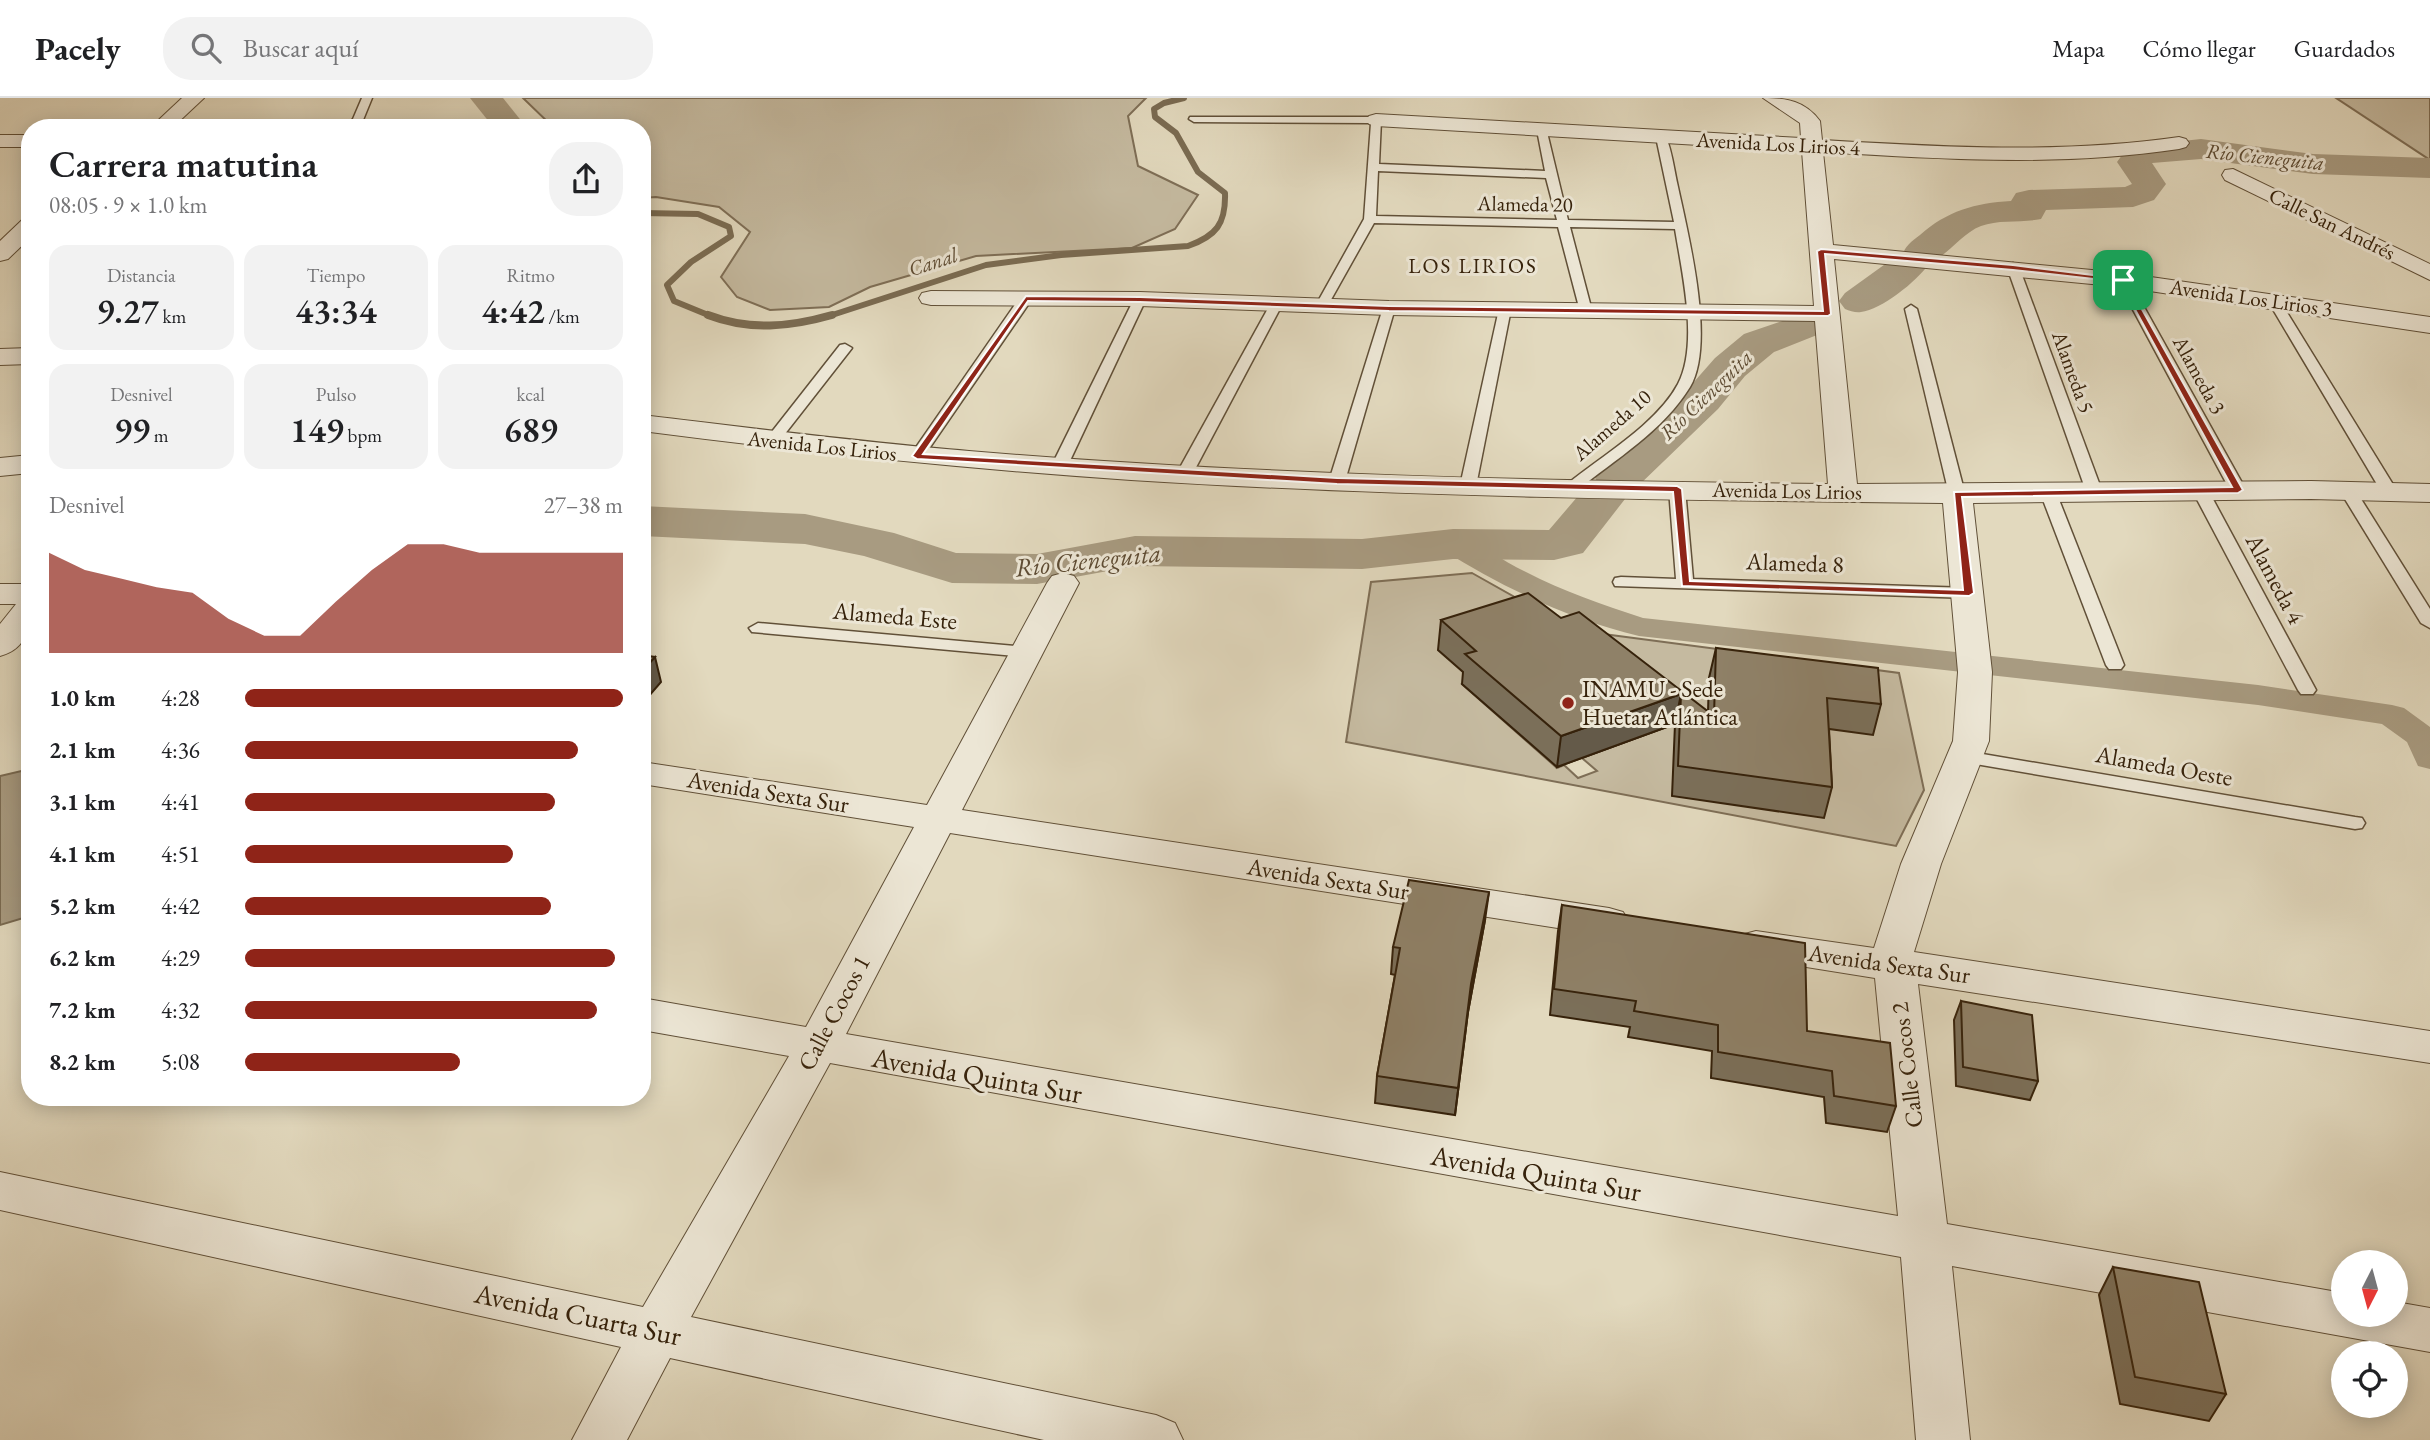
<!DOCTYPE html>
<html lang="es">
<head>
<meta charset="utf-8">
<style>
  body { margin:0; font-family:"EB Garamond",serif; background:#f2f2f2; color:#202124; height:100vh; display:flex; flex-direction:column; font-size:26px; white-space:nowrap }
  * { box-sizing:border-box; margin:0 }
  p { font-size:23px; color:#757577 }
  .icon { flex:none; width:38px; height:38px; fill:none; stroke:currentColor; stroke-width:2; stroke-linecap:round; stroke-linejoin:round }
  .map { position:relative; flex:1; overflow:hidden }
  .sheet { position:absolute; left:21px; top:21px; width:630px; height:987px; display:flex; flex-direction:column; background:#fff; border-radius:28px; box-shadow:0 4px 18px #0003 }
  .sheet>* { flex:none }
  .needle { width:46px; rotate:186deg }
  .buttons { position:absolute; left:2331px; top:1152px; display:grid; gap:14px }
  .buttons a { display:grid; place-items:center; width:77px; height:77px; border-radius:50%; background:#fff; box-shadow:0 4px 18px #0003; font-size:35px }
  .pin { position:absolute; display:grid; place-items:center; width:60px; height:60px; color:#fff; margin:-30px; border-radius:14px; box-shadow:0 4px 10px #0006 }
  .round { display:grid; place-items:center; flex:none; width:74px; height:74px; border-radius:28px; background:#f2f2f2 }
  .summary { display:flex; align-items:center; justify-content:space-between; height:119px; padding:0 28px }
  h1 { font-size:38px; font-weight:600; line-height:52px }
  .metrics { display:grid; grid-template-columns:repeat(3,1fr); gap:10px; height:119px; padding:7px 28px }
  .metrics div { display:grid; align-content:center; border-radius:18px; background:#f2f2f2; text-align:center }
  .metrics b { font-size:35px; font-weight:600 }
  .metrics small { font-size:19px; font-weight:400 }
  .metrics p { font-size:19px }
  .chart { height:196px; padding:14px 28px }
  .chart p { display:flex; justify-content:space-between }
  .chart svg { width:100%; height:126px; margin-top:7px; fill:#8f2418; opacity:.7 }
  ul { padding:0 28px; list-style:none; font-size:23px }
  li { display:grid; grid-template-columns:112px 84px 1fr; align-items:center; height:52px }
  li i { height:18px; border-radius:9px; background:#8f2418 }
  header { display:flex; align-items:center; gap:42px; box-sizing:border-box; height:98px; padding:0 35px; background:#fff; border-bottom:2px solid #e0e0e0 }
  header strong { font-size:33px }
  nav { display:flex; gap:38px; margin-inline-start:auto; font-size:24px }
  .search { width:490px; height:63px; background:#f2f2f2; display:flex; align-items:center; gap:18px; box-sizing:border-box; padding:0 24px; border-radius:28px; color:#757577; font-size:26px }
  .map>svg:first-child { display:block }
  .green { fill:#c5baa0; stroke:#7e6e56; stroke-width:2; fill-rule:evenodd }
  .water { fill:#a89b81; stroke:#7a6b52; stroke-width:2 }
  .lines { fill:none; stroke-linecap:round; stroke-linejoin:round }
  .stream-far1 { stroke:#7a6b52; stroke-width:6 }
  .stream { stroke:#7a6b52; stroke-width:8 }
  .canal { fill:#a89b81; fill-rule:evenodd }
  .river { fill:#a89b81; fill-rule:evenodd }
  .service-casing { stroke:#615038; stroke-width:3 }
  .minor-casing { stroke:#615038; stroke-width:2 }
  .service { fill:#ece6d5; fill-rule:evenodd }
  .minor { fill:#ece6d5; fill-rule:evenodd }
  .wall { fill:#7b6f59; stroke:#36220b; stroke-width:2 }
  .shaded-wall { fill:#645a49; stroke:#36220b; stroke-width:2 }
  .building { fill:#8f8168; stroke:#36220b; stroke-width:2 }
  .route { fill:#8f2418; stroke:#fff; stroke-width:2; fill-rule:evenodd }
  .poi-dot { fill:#8f2418; stroke:#ece6d5; stroke-width:2.5 }
  .labels { text-anchor:middle; stroke-width:6; stroke-linejoin:round; paint-order:stroke }
  .far-street-label { font-size:21px; fill:#36220b; stroke:#ece6d5 }
  .far-water-label { font-size:21px; font-style:italic; fill:#5e4c34; stroke:#ece6d5 }
  .far-neighbourhood-label { font-size:21px; letter-spacing:2px; fill:#36220b; stroke:#ece6d5 }
  .street-label { font-size:24px; fill:#36220b; stroke:#ece6d5 }
  .poi-label { font-size:24px; fill:#36220b; stroke:#ece6d5; text-anchor:start }
  .water-label { font-size:26px; font-style:italic; fill:#5e4c34; stroke:#ece6d5 }
  .near-street-label { font-size:28px; fill:#36220b; stroke:#ece6d5 }
</style>
</head>
<body>
<header>
<strong>Pacely</strong>
<div class="search"><svg class="icon" aria-label="search" viewBox="0 0 24 24"><circle cx="10" cy="10" r="6"/><path d="M15 15l6 6"/></svg>Buscar aquí</div>
<nav><a>Mapa</a><a>Cómo llegar</a><a>Guardados</a></nav>
</header>
<div class="map">
<svg width="2430" height="1342" viewBox="0 0 2430 1342">
  <rect width="100%" height="100%" fill="#e2d9be"/>
  <filter id="stains"><feTurbulence type="fractalNoise" baseFrequency=".00286" numOctaves="4"/><feColorMatrix values="0 0 0 0 .2 0 0 0 0 .09 0 0 0 0 .02 0 0 0 .5 -.17"/></filter>
  <radialGradient id="worn" r=".72"><stop offset=".6" stop-color="#630" stop-opacity="0"/><stop offset="1" stop-color="#630" stop-opacity=".3"/></radialGradient>
  <!-- green -->
  <g class="green">
    <polygon points="523,0 1146,0 1128,18 1138,68 1198,97 1175,131 1132,150 976,158 870,189 829,209 770,212 737,199 721,179 750,134 719,109 656,99 642,100 642,30 554,30"/>
    <polygon points="2336,0 2430,0 2430,62"/>
    <path d="M1472,475L1573,532L1899,575L1924,692L1896,748L1346,644L1371,484ZM1439,552H1438L1677,625L1582,660L1597,673L1578,680L1564,667L1557,670L1462,586L1473,582Z"/>
  </g>
  <!-- water -->
  <polygon class="water" points="30,671 30,818 0,827 0,678"/>
  <g class="lines">
    <!-- stream-far1 -->
    <g class="stream-far1">
      <polyline points="642,115 698,116 729,129 731,138 691,164 667,187 674,203 713,219"/>
      <path d="M826,219L986,167L1061,157L1188,148C1216,138 1226,126 1225,95L1198,74L1176,35L1155,19L1154,11L1164,5L1184,0"/>
    </g>
    <!-- stream -->
    <path class="stream" d="M708,217C750,233 790,229 832,217"/>
    <!-- canal -->
    <path class="canal" d="M1453,437C1478,443 1502,463 1526,474C1563,493 1603,507 1643,520L2258,587L2392,607L2404,610L2430,629V671L2418,668L2407,644L2382,626L2258,607L1639,538C1570,521 1503,490 1443,452L1438,446L1443,440Z"/>
    <!-- river -->
    <g class="river">
      <polygon points="470,0 503,0 527,30 494,30"/>
      <path d="M2201,41L2313,56L2430,60V80L2313,76L2201,61L2152,65L2166,86L2154,102L2133,109L2046,112L2041,121C2022,125 1999,121 1981,128C1960,136 1947,160 1927,165L1928,167C1917,183 1881,212 1861,214C1856,215 1850,213 1845,211L1839,203L1845,195L1895,159L1903,157C1904,149 1912,143 1920,137C1947,113 1975,105 2011,103L2016,95L2029,92L2125,89L2132,86L2117,64L2128,49Z"/>
      <polygon points="1803,216 1817,219 1823,228 1817,237 1774,254 1745,278 1718,311 1636,390 1620,394 1625,401 1583,455 1554,462 1453,461 1362,471 1135,468 1037,486 952,485 864,458 805,446 642,438 642,408 805,416 894,435 956,455 1037,456 1135,438 1362,441 1453,431 1549,432 1584,391 1600,387 1595,380 1602,370 1686,293 1715,260 1744,236"/>
    </g>
    <defs>
      <g id="service">
        <polygon points="362,0 372,0 363,22 355,30 344,30 353,21"/>
        <path d="M1190,19H1376L1381,22L1379,66L1545,73L1537,32L1546,30L1568,122L1674,124L1656,39L1665,37C1672,52 1674,72 1678,89C1688,136 1716,246 1690,289C1663,333 1616,361 1576,393H1566L1563,390L1566,387C1600,359 1657,326 1678,286C1699,246 1682,175 1675,131L1570,129L1592,213L1586,217L1580,213L1558,129L1374,125L1328,207L1322,211L1316,207L1364,121L1371,25L1194,24L1189,21ZM1378,73L1546,80L1557,122L1376,118Z"/>
        <polygon points="2013,165 2019,169 2102,393 2099,396 2094,398 2086,393 2007,169"/>
        <polygon points="2123,178 2129,182 2246,392 2243,395 2233,395 2230,392 2117,182"/>
        <polygon points="1026,197 1032,201 922,361 912,361 910,358 912,355 1021,198"/>
        <polygon points="1140,197 1146,201 1067,369 1064,372 1054,372 1051,369 1134,201"/>
        <polygon points="2274,199 2280,203 2397,393 2394,396 2389,398 2381,393 2268,203"/>
        <polygon points="1277,201 1283,205 1193,375 1185,380 1180,378 1177,375 1271,205"/>
        <polygon points="1389,206 1395,210 1345,383 1342,386 1332,386 1329,383 1383,210"/>
        <polygon points="1505,207 1511,211 1476,388 1468,393 1460,388 1499,211"/>
        <polygon points="1911,207 1917,211 1965,396 1962,399 1952,399 1949,396 1905,211"/>
        <polygon points="845,246 852,250 777,346 767,346 765,343 767,340 840,247"/>
        <polygon points="1677,386 1685,391 1693,481 1969,490 1977,495 1969,500 1615,488 1613,484 1615,480 1621,479 1676,481 1669,391"/>
        <polygon points="2200,387 2208,392 2316,592 2313,596 2301,596 2298,592 2192,392"/>
        <polygon points="2348,388 2356,393 2430,511 2430,530 2421,525 2340,393"/>
        <polygon points="2048,389 2056,394 2124,567 2121,571 2109,571 2106,567 2040,394"/>
        <polygon points="758,525 1026,549 1035,554 1026,559 752,534 749,530"/>
        <polygon points="1965,653 2355,719 2362,720 2365,725 2362,730 2355,731 1958,663 1955,659 1958,655"/>
      </g>
      <g id="minor">
        <polygon points="182,0 204,0 172,30 150,30"/>
        <path d="M1763,0C1787,0 1805,3 1820,23L1822,42C1942,49 2060,56 2179,39L2186,41L2189,45L2186,49L2179,51C2060,69 1943,61 1823,54L1833,147L2123,175L2430,219V235L2123,189L1834,161L1857,386L2311,383L2430,386V404L2311,401L1973,405L1992,574L1989,643L1941,766L1914,854L2430,933V965L1918,886L1947,1126L2343,1195V1216H2396V1204L2430,1210V1254L1952,1168L1970,1342H1916L1901,1159L830,965L691,1219L1156,1317L1175,1325L1183,1342H1044L670,1260L627,1342H572L621,1249L0,1112V1074L643,1209L789,958L642,932V900L806,929L914,729L642,686V664L927,707L1047,485L1052,478L1063,475L1074,478L1079,485L962,712L1609,810L1623,814L1629,824L1623,834L1609,838L950,735L846,936L1898,1118L1875,880L1756,861L1741,857L1735,847L1741,837L1756,833L1874,850L1901,766L1953,643L1958,574L1943,405C1672,402 1401,399 1131,382C967,371 805,354 642,333V317C751,330 860,344 969,353C1254,377 1541,383 1828,386L1815,223L1389,217L1140,208L931,207L922,205L919,200L922,195L931,193L1140,194L1389,203L1814,208L1802,53L1376,28L1369,26L1366,22L1369,18L1376,16L1801,40L1800,25Z"/>
        <rect x="0" y="37" width="30" height="12"/>
        <polygon points="2233,71 2430,166 2430,182 2225,82 2222,77 2225,72"/>
        <polygon points="30,120 30,140 8,161 0,163 0,143 22,122"/>
        <polygon points="30,250 30,266 0,267 0,251"/>
        <polygon points="30,357 30,375 0,378 0,360"/>
        <path d="M0,486H30C30,515 35,549 0,558V526L16,506H0Z"/>
      </g>
    </defs>
    <!-- service casing -->
    <use href="#service" class="service-casing"/>
    <!-- minor casing -->
    <use href="#minor" class="minor-casing"/>
    <!-- service -->
    <use href="#service" class="service"/>
    <!-- minor -->
    <use href="#minor" class="minor"/>
  </g>
  <!-- wall -->
  <g class="wall">
    <polygon points="1561,520 1708,614 1709,580 1716,550 1881,606 1873,637 1829,631 1832,689 1824,720 1672,698 1675,626 1557,669 1462,586 1463,574 1438,552 1441,522"/>
    <polygon points="1562,807 1807,933 1896,1008 1887,1034 1826,1025 1824,999 1711,980 1712,953 1628,939 1630,929 1550,917 1558,833"/>
    <polygon points="1485,822 1468,914 1455,1017 1375,1005 1377,978 1395,877 1391,876 1393,849"/>
    <polygon points="1961,903 2038,983 2030,1002 1956,988 1954,922"/>
    <polygon points="2113,1169 2226,1296 2209,1323 2120,1306 2099,1197"/>
  </g>
  <!-- shaded-wall -->
  <g class="shaded-wall">
    <polygon points="655,559 661,584 642,606 642,573"/>
    <polygon points="1681,596 1675,626 1557,669 1561,638"/>
    <polygon points="1489,794 1485,822 1468,914 1455,1017 1471,886"/>
  </g>
  <!-- building -->
  <g class="building">
    <polygon points="1528,495 1561,520 1579,514 1714,618 1716,550 1878,570 1881,606 1827,600 1832,689 1678,668 1681,596 1561,638 1465,556 1476,553 1441,522"/>
    <polygon points="642,557 655,559 642,573"/>
    <polygon points="1409,782 1489,794 1471,886 1458,990 1377,978 1400,850 1393,849"/>
    <polygon points="1562,807 1805,845 1807,933 1890,945 1896,1008 1834,998 1832,973 1718,954 1718,927 1634,913 1636,903 1554,891"/>
    <polygon points="1961,903 2032,917 2038,983 1963,969"/>
    <polygon points="2113,1169 2199,1184 2226,1296 2135,1279"/>
  </g>
  <!-- route -->
  <path class="route" d="M1821,151L2013,167L2125,181L2243,392L2238,395L1962,399L1974,495L1969,498L1682,488L1673,394L1337,386L917,361L912,358L1026,198L1140,199L1389,208L1823,213L1817,153ZM1825,156L2013,172L2120,184L2232,389L1954,394L1963,492L1690,483L1682,391L1677,388L1337,380L923,356L1028,203L1140,204L1389,213L1828,218L1831,216Z"/>
  <!-- markers -->
  <circle class="poi-dot" cx="1568" cy="605" r="7"/>
  <g class="labels">
    <!-- far-street labels -->
    <g class="far-street-label">
      <text transform="translate(1778 46) rotate(3)" y="7">Avenida Los Lirios 4</text>
      <text transform="translate(1525 106) rotate(1)" y="7">Alameda 20</text>
      <text transform="translate(2332 126) rotate(26)" y="7">Calle San Andrés</text>
      <text transform="translate(2251 200) rotate(8)" y="7">Avenida Los Lirios 3</text>
      <text transform="translate(2073 274) rotate(70)" y="7">Alameda 5</text>
      <text transform="translate(2199 277) rotate(61)" y="7">Alameda 3</text>
      <text transform="translate(1612 327) rotate(-41)" y="7">Alameda 10</text>
      <text transform="translate(822 348) rotate(6)" y="7">Avenida Los Lirios</text>
      <text transform="translate(1787 393) rotate(1)" y="7">Avenida Los Lirios</text>
    </g>
    <!-- far-water labels -->
    <g class="far-water-label">
      <text transform="translate(2265 59) rotate(6)" y="7">Río Cieneguita</text>
      <text transform="translate(933 164) rotate(-18)" y="7">Canal</text>
      <text transform="translate(1706 297) rotate(-44)" y="7">Río Cieneguita</text>
    </g>
    <!-- far-neighbourhood labels -->
    <g class="far-neighbourhood-label">
      <text x="1473" y="175">LOS LIRIOS</text>
    </g>
    <!-- street labels -->
    <g class="street-label">
      <text transform="translate(1795 465) rotate(2)" y="8">Alameda 8</text>
      <text transform="translate(2275 481) rotate(62)" y="8">Alameda 4</text>
      <text transform="translate(895 518) rotate(5)" y="8">Alameda Este</text>
      <text transform="translate(2164 668) rotate(10)" y="8">Alameda Oeste</text>
      <text transform="translate(768 694) rotate(9)" y="8">Avenida Sexta Sur</text>
      <text transform="translate(1328 781) rotate(9)" y="8">Avenida Sexta Sur</text>
      <text transform="translate(1889 866) rotate(8)" y="8">Avenida Sexta Sur</text>
      <text transform="translate(834 915) rotate(-62)" y="8">Calle Cocos 1</text>
      <text transform="translate(1907 967) rotate(-97)" y="8">Calle Cocos 2</text>
    </g>
    <!-- poi labels -->
    <g class="poi-label">
      <text x="1582" y="599">INAMU - Sede<tspan x="1582" dy="28">Huetar Atlántica</tspan></text>
    </g>
    <!-- water labels -->
    <g class="water-label">
      <text transform="translate(1088 462) rotate(-6)" y="9">Río Cieneguita</text>
    </g>
    <!-- near-street labels -->
    <g class="near-street-label">
      <text transform="translate(977 977) rotate(10)" y="10">Avenida Quinta Sur</text>
      <text transform="translate(1536 1075) rotate(10)" y="10">Avenida Quinta Sur</text>
      <text transform="translate(578 1216) rotate(12)" y="10">Avenida Cuarta Sur</text>
    </g>
  </g>
  <rect width="100%" height="100%" filter="url(#stains)"/>
  <rect width="100%" height="100%" fill="url(#worn)"/>
</svg>
<div class="buttons">
<a><svg class="needle" viewBox="-14 -14 28 28"><path d="M0-13l5 13h-10z" fill="#e53935"/><path d="M0 13l5-13h-10z" fill="#757577"/></svg></a>
<a><svg class="icon" aria-label="locate" viewBox="0 0 24 24"><circle cx="12" cy="12" r="6"/><path d="M12 2v4M12 18v4M2 12h4M18 12h4"/></svg></a>
</div>
<div class="pin" style="left:2123px;top:182px;background:#1e9e55"><svg class="icon" aria-label="arrive" viewBox="0 0 24 24"><path d="M6 21V4h12l-3 4 3 4H6"/></svg></div>
<section class="sheet">
<div class="summary"><div><h1>Carrera matutina</h1><p>08:05 · 9 × 1.0 km</p></div><a class="round"><svg class="icon" aria-label="share" viewBox="0 0 24 24"><path d="M12 15V3M7 8l5-5 5 5M5 13v7h14v-7"/></svg></a></div>
<div class="metrics">
<div><p>Distancia</p><b>9.27<small> km</small></b></div>
<div><p>Tiempo</p><b>43:34</b></div>
<div><p>Ritmo</p><b>4:42<small> /km</small></b></div>
</div>
<div class="metrics">
<div><p>Desnivel</p><b>99<small> m</small></b></div>
<div><p>Pulso</p><b>149<small> bpm</small></b></div>
<div><p>kcal</p><b>689</b></div>
</div>
<div class="chart"><p><span>Desnivel</span>27–38 m</p>
<svg viewBox="0 0 160 44" preserveAspectRatio="none"><path d="M0 44V9L10 15L20 18L30 21L40 23L50 32L60 38L70 38L80 26L90 15L100 6L110 6L120 9L130 9L140 9L150 9L160 9V44z"/></svg>
</div>
<ul>
<li><b>1.0 km</b>4:28<i style="width:100%"></i></li>
<li><b>2.1 km</b>4:36<i style="width:88%"></i></li>
<li><b>3.1 km</b>4:41<i style="width:82%"></i></li>
<li><b>4.1 km</b>4:51<i style="width:71%"></i></li>
<li><b>5.2 km</b>4:42<i style="width:81%"></i></li>
<li><b>6.2 km</b>4:29<i style="width:98%"></i></li>
<li><b>7.2 km</b>4:32<i style="width:93%"></i></li>
<li><b>8.2 km</b>5:08<i style="width:57%"></i></li>
</ul>
</section>
</div>
</body>
</html>
